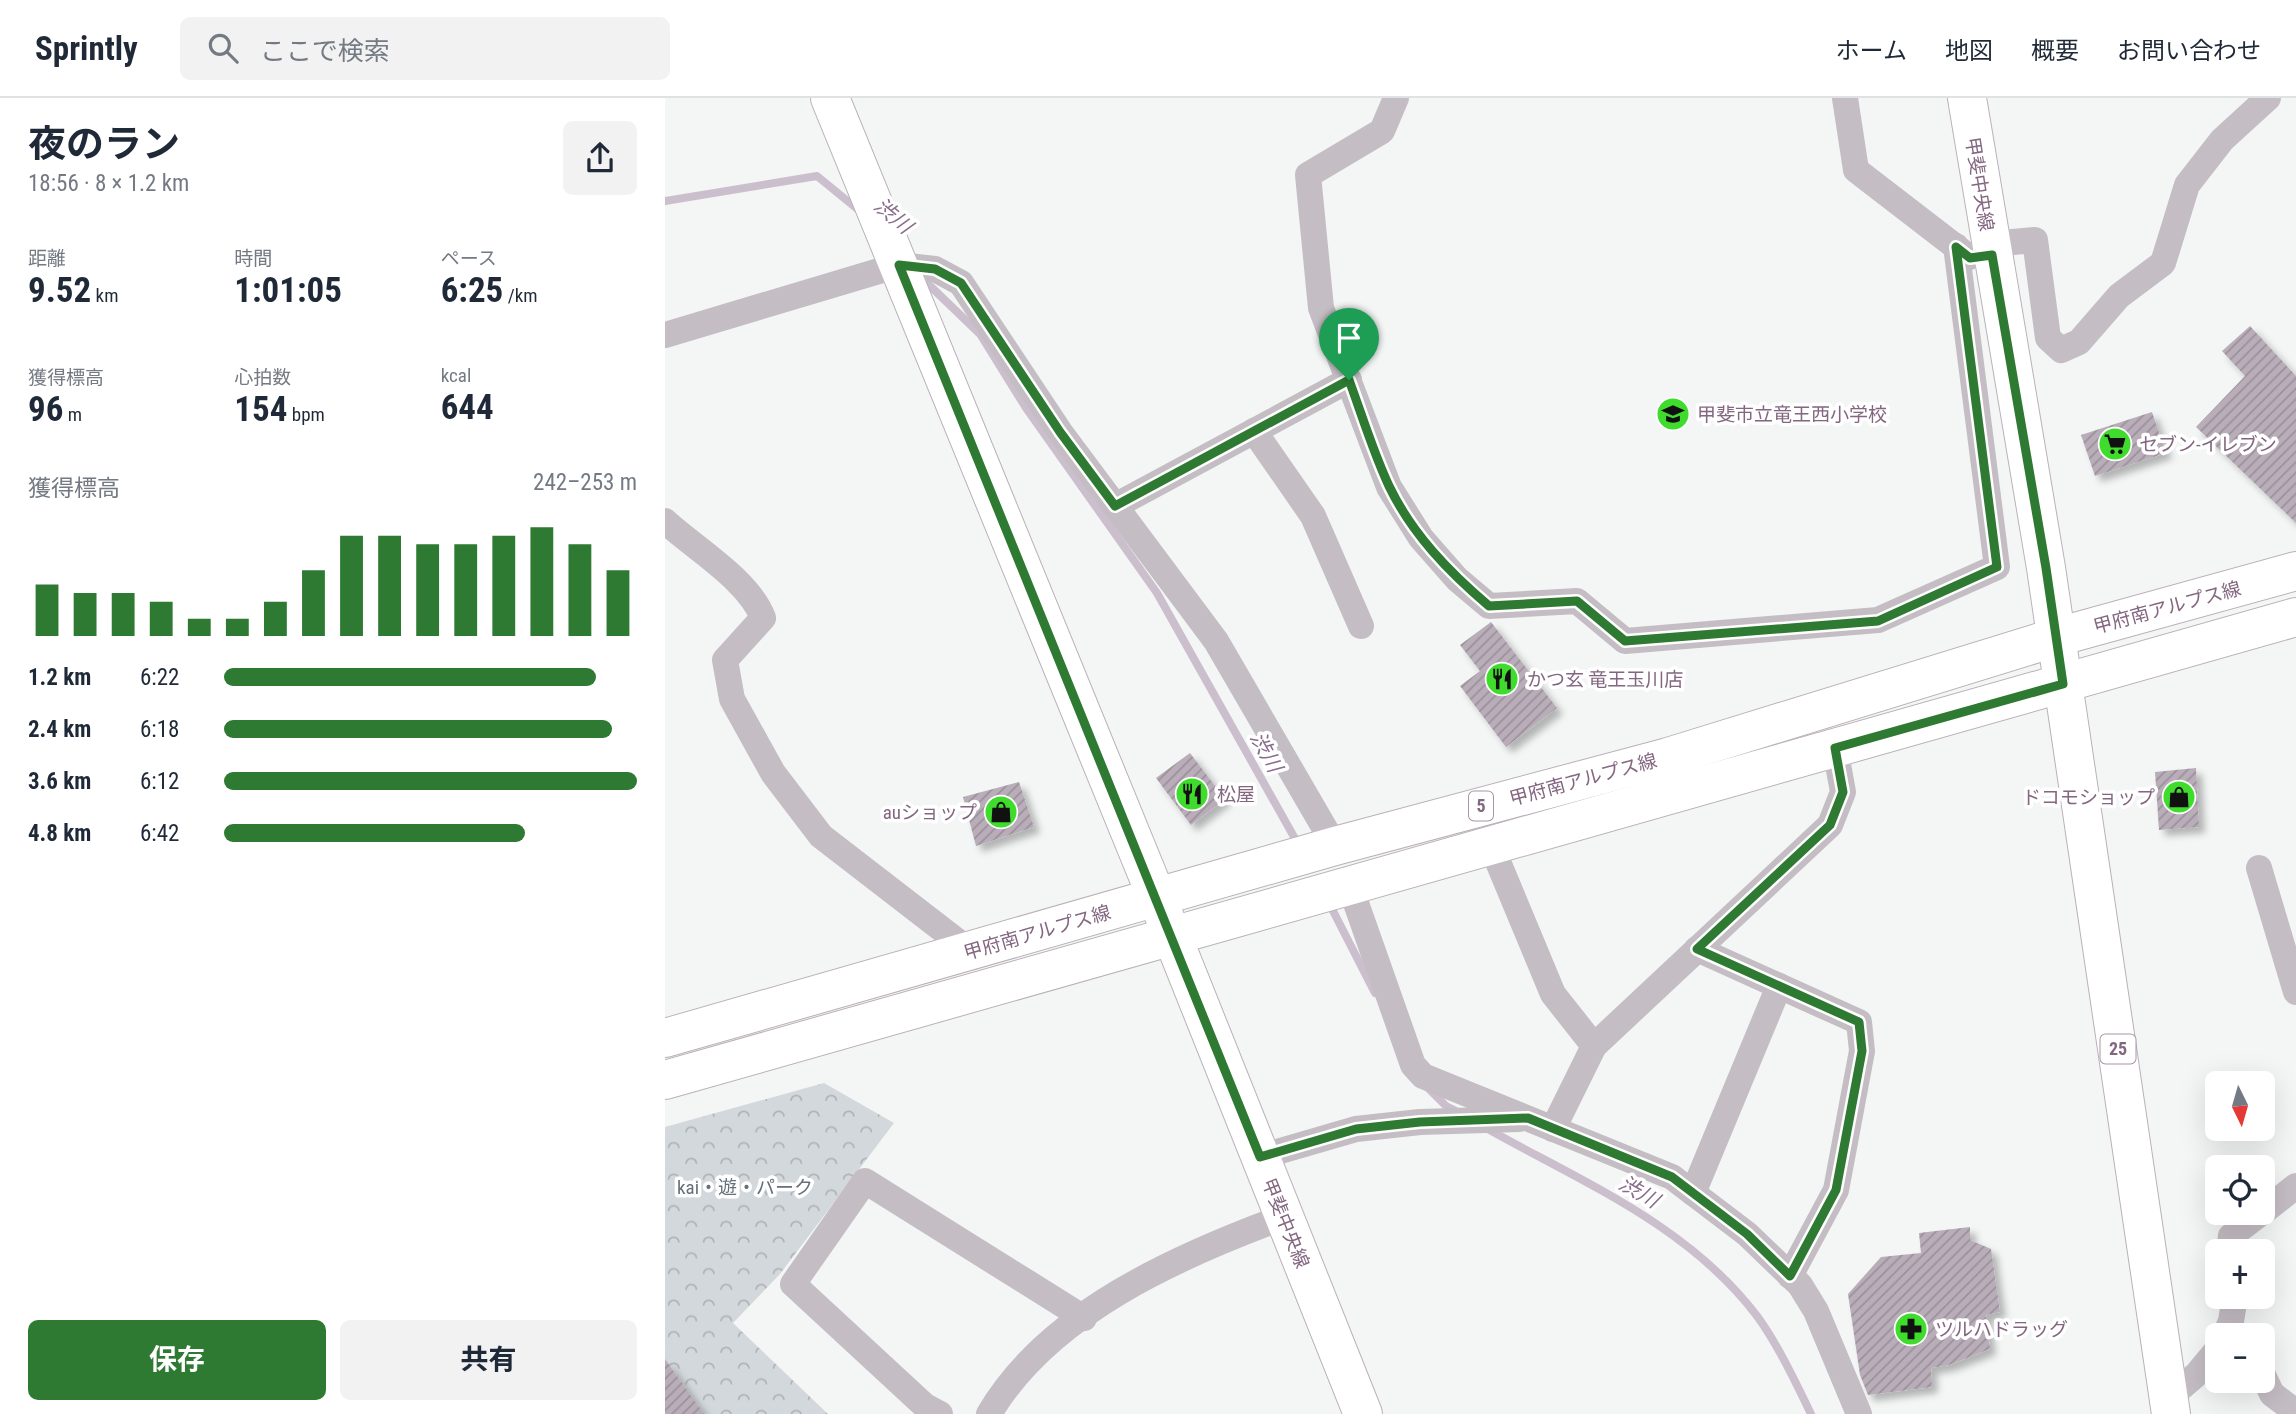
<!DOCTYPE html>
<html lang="ja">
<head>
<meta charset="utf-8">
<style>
  body { margin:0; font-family:"Roboto Condensed","Noto Sans JP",sans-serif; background:#f2f2f3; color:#1f2937; height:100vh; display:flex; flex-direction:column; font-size:26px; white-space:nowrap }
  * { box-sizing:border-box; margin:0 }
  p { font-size:23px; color:#747a83 }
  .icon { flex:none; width:38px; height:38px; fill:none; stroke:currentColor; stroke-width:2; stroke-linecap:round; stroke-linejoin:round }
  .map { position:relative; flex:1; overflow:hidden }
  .drawer { display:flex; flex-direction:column; background:#fff; width:665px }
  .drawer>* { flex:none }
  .needle { width:46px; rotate:175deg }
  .tools { position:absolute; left:1540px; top:973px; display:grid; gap:14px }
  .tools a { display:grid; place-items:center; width:70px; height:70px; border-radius:10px; background:#fff; box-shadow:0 7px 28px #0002; font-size:35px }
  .pin { position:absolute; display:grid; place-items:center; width:60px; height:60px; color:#fff; margin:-72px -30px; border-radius:50% 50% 50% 0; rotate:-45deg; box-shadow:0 0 7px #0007 }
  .pin .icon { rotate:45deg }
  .round { display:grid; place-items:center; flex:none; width:74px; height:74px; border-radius:10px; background:#f2f2f3 }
  .summary { display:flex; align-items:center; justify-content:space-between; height:119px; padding:0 28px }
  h1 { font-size:38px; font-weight:700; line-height:52px }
  .figures { display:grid; grid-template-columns:repeat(3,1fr); gap:10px; height:119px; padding:7px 28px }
  .figures div { display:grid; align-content:center }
  .figures b { font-size:35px; font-weight:700 }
  .figures small { font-size:19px; font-weight:400 }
  .figures p { font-size:19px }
  .chart { height:196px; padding:14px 28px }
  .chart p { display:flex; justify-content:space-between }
  .chart svg { width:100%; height:126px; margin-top:7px; stroke:#2e7a32; stroke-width:6 }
  .cta { display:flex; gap:14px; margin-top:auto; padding:14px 28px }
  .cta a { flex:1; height:80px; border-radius:10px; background:#2e7a32; color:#fff; font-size:28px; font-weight:700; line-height:80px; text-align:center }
  .cta a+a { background:#f2f2f3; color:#1f2937 }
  ul { padding:0 28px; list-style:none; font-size:23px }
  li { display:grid; grid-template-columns:112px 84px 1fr; align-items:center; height:52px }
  li i { height:18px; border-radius:9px; background:#2e7a32 }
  header { display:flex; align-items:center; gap:42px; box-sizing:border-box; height:98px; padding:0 35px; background:#fff; border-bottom:2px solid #e0e1e3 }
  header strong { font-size:33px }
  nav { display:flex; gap:38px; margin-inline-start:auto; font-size:24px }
  .search { width:490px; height:63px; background:#f2f2f3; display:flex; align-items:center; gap:18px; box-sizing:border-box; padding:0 24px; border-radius:10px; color:#747a83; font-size:26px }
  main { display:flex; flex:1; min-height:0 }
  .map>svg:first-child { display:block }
  .forest { fill:url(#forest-crowns) }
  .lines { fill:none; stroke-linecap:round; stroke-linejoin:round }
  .stream { stroke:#ccbfcd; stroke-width:8 }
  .building { fill:url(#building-hatch); filter:url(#shadow) }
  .primary-casing { stroke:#bab1b9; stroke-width:40 }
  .street { stroke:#c5bdc4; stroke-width:26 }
  .primary { stroke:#fff; stroke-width:38 }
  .route-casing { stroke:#fff; stroke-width:14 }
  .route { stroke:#2e7a32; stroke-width:9 }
  .labels { text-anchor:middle; stroke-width:7; stroke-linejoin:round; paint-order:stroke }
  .shield { fill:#fff; stroke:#a894a6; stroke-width:2 }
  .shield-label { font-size:18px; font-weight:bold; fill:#836680 }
  .street-label { font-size:19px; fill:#836680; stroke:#fff }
  .poi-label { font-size:19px; fill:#836680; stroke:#fff; text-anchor:start }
  .park-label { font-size:19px; fill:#65707a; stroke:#fff }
  .water-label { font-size:21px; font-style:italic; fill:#8a6c8d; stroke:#fff }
</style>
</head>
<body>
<header>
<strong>Sprintly</strong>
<div class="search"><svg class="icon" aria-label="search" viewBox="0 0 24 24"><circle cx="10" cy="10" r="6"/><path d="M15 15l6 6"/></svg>ここで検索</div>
<nav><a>ホーム</a><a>地図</a><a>概要</a><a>お問い合わせ</a></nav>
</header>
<main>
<section class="drawer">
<div class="summary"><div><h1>夜のラン</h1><p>18:56 · 8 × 1.2 km</p></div><a class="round"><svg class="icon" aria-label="share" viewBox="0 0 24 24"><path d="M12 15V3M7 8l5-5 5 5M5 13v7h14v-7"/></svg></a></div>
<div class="figures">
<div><p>距離</p><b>9.52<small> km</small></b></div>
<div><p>時間</p><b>1:01:05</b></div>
<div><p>ペース</p><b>6:25<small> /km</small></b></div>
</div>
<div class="figures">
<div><p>獲得標高</p><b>96<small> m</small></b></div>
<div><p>心拍数</p><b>154<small> bpm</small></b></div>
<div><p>kcal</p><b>644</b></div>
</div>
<div class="chart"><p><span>獲得標高</span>242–253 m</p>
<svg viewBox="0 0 160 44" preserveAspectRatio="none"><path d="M5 44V26M15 44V29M25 44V29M35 44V32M45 44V38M55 44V38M65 44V32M75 44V21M85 44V9M95 44V9M105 44V12M115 44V12M125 44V9M135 44V6M145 44V12M155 44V21"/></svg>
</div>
<ul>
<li><b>1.2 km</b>6:22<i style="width:90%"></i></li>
<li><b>2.4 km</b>6:18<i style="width:94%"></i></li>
<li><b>3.6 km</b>6:12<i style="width:100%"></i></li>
<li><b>4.8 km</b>6:42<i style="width:73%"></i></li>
</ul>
<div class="cta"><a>保存</a><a>共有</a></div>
</section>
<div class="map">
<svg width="1631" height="1316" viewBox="0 0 1631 1316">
  <defs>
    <pattern id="forest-crowns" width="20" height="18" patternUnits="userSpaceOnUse" patternTransform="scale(1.75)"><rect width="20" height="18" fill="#d2d8db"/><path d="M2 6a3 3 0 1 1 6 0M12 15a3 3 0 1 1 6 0" fill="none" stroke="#b0b3b7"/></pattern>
    <pattern id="building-hatch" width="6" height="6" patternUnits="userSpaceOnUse" patternTransform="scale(1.75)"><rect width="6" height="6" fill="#b8adb8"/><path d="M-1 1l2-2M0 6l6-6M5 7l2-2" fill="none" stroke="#9b919b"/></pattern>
    <filter id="shadow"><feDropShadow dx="6" dy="6" stdDeviation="3.5" flood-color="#0004"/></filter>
  </defs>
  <rect width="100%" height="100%" fill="#f3f6f5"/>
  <!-- forest -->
  <polygon class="forest" points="159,985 229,1025 115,1176 68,1225 163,1316 0,1316 0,1029"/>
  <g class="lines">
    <!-- stream -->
    <g class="stream">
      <polyline points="0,103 152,78 196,114"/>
      <polyline points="256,175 262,185 315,236 361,310 492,495 633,746"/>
      <polyline points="665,807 710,895"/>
      <polyline points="764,991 781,1008 795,1015"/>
      <path d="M821,1030C917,1084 1023,1127 1092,1218C1112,1245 1131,1285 1146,1316"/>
    </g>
  </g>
  <!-- building -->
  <g class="building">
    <polygon points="1585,228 1631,278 1631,425 1531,329 1580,278 1557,253"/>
    <polygon points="1487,314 1501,355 1430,378 1416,337"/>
    <polygon points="826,524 892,610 841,649 795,588 815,573 795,547"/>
    <polygon points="525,655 560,701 526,727 491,680"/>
    <polygon points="1531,670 1534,729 1494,732 1490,674"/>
    <polygon points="354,684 369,729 311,748 298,699"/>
    <polygon points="1305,1129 1305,1142 1326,1151 1335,1214 1321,1217 1325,1251 1284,1267 1266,1270 1267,1289 1203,1297 1195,1277 1183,1196 1216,1159 1256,1155 1254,1135"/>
    <polygon points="0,1261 39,1316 0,1316"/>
  </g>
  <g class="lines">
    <defs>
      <g id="primary">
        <polyline points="165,0 492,800 698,1316"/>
        <polyline points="1302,0 1381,470 1506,1316"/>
        <polyline points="0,940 670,748 1003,659 1392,539 1631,473"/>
        <path d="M0,982C544,830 1088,677 1631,519"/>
      </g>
    </defs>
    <!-- primary casing -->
    <use href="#primary" class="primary-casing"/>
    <!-- street -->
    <g class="street">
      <polyline points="731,0 717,33 643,77 656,210 724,389 756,440 792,481 824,508 912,503 960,543 1213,522 1332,469 1291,148"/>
      <polyline points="1180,0 1191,72 1304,159"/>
      <polyline points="1325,146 1370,142 1383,240 1396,252 1414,244 1454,198 1498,165 1522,87 1557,42 1603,0"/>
      <polyline points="0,237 234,167 270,171 296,185 395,334 551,543 670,748"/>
      <polyline points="589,333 648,418 696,528"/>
      <polyline points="450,408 684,282"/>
      <path d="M0,423C29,450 84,482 98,520L60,562L67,601L108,675L156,738L305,853"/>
      <polyline points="826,747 888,896 929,948"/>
      <polyline points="1594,770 1631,894"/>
      <polyline points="686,791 748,967 758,978 1007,1079 1082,1136 1135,1187 1151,1213 1194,1316"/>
      <polyline points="1032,851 1194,924 1197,953 1171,1092 1125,1178"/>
      <polyline points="888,1031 929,948 1165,727 1178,694 1170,650"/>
      <polyline points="595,1059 691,1031 755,1024 854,1021"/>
      <polyline points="1028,1095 1114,888"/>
      <polyline points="1598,1114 1631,1088"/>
      <polyline points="1564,1153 1566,1138 1596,1115"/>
      <polyline points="1560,1237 1566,1223 1570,1199"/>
      <polyline points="1598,1277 1607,1296 1631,1314"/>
      <polyline points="1504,1300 1532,1276 1552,1252"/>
      <polyline points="275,1316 260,1308 128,1186 200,1083 419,1220"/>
      <path d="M324,1316C383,1215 513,1158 619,1119"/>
    </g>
    <!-- primary -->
    <use href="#primary" class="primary"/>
  </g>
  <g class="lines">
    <defs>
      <path id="route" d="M1291,149L1305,160L1327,157L1381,470L1398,586L1170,650L1178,694L1165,727L1032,851L1194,924L1197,953L1171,1092L1125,1178L1082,1136L1007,1079L863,1020L755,1024L691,1031L595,1059L234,167L270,171L296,185L395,334L450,408L684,282C697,317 708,354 724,388C747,436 784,474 824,508L912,503L960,543L1213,523L1332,469Z"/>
    </defs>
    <!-- route casing -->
    <use href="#route" class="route-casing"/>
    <!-- route -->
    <use href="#route" class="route"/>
  </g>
  <!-- icons -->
  <defs>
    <symbol id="school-disc" viewBox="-11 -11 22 22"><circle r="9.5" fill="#40dc2d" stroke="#fff"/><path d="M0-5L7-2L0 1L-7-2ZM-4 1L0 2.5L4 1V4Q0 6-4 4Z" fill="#111"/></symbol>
    <symbol id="supermarket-disc" viewBox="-11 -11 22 22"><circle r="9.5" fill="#40dc2d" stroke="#fff"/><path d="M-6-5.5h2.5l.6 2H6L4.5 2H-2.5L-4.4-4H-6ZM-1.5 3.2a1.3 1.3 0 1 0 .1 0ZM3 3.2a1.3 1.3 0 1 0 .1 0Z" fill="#111"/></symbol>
    <symbol id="restaurant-disc" viewBox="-11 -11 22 22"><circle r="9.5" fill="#40dc2d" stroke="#fff"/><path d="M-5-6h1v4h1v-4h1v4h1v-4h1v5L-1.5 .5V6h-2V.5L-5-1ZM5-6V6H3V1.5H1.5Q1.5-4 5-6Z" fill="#111"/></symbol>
    <symbol id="shop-disc" viewBox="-11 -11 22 22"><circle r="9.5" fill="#40dc2d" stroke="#fff"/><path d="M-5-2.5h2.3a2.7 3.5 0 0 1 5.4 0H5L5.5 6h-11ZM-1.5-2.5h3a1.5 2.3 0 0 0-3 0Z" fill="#111"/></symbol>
    <symbol id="pharmacy-disc" viewBox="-11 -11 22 22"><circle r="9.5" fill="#40dc2d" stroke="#fff"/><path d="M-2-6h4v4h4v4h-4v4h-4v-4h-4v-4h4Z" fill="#111"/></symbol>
  </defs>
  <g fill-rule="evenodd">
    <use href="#school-disc" x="989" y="297" width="38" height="38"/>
    <use href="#supermarket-disc" x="1431" y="327" width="38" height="38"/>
    <use href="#restaurant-disc" x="818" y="562" width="38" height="38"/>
    <use href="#restaurant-disc" x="508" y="677" width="38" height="38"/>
    <use href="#shop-disc" x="1495" y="680" width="38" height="38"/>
    <use href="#shop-disc" x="317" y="695" width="38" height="38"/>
    <use href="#pharmacy-disc" x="1227" y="1212" width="38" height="38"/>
  </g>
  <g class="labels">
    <!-- shield labels -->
    <g class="shield">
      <rect x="804" y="693.5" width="24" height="29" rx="5"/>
      <rect x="1435.5" y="936.5" width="35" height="29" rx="5"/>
    </g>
    <g class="shield-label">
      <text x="816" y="714">5</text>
      <text x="1453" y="957">25</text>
    </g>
    <!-- street labels -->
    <g class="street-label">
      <text transform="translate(1315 86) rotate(81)" y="7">甲斐中央線</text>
      <text transform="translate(1502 509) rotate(-15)" y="7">甲府南アルプス線</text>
      <text transform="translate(918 681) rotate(-15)" y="7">甲府南アルプス線</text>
      <text transform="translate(372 834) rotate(-16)" y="7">甲府南アルプス線</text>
      <text transform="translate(621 1125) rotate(68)" y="7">甲斐中央線</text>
    </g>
    <!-- poi labels -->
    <g class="poi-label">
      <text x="1032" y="323">甲斐市立竜王西小学校</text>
      <text x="1474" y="353">セブン-イレブン</text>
      <text x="862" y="588">かつ玄 竜王玉川店</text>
      <text x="552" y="703">松屋</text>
      <text x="1490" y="706" text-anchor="end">ドコモショップ</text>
      <text x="312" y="721" text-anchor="end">auショップ</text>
      <text x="1270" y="1238">ツルハドラッグ</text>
    </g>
    <!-- park labels -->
    <g class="park-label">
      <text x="80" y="1096">kai・遊・パーク</text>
    </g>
    <!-- water labels -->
    <g class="water-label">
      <text transform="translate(228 118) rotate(40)" y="7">渋川</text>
      <text transform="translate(601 654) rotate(61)" y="7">渋川</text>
      <text transform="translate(974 1094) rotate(30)" y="7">渋川</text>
    </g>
  </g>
</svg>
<div class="tools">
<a><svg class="needle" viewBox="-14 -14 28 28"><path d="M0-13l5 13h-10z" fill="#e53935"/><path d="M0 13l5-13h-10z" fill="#747a83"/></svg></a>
<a><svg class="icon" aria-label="locate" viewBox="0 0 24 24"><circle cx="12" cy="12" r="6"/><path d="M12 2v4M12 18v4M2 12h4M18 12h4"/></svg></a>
<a>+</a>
<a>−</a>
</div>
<div class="pin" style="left:684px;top:282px;background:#1e9e55"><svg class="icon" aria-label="arrive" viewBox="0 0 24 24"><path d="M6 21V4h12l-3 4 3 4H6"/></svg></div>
</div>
</main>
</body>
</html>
